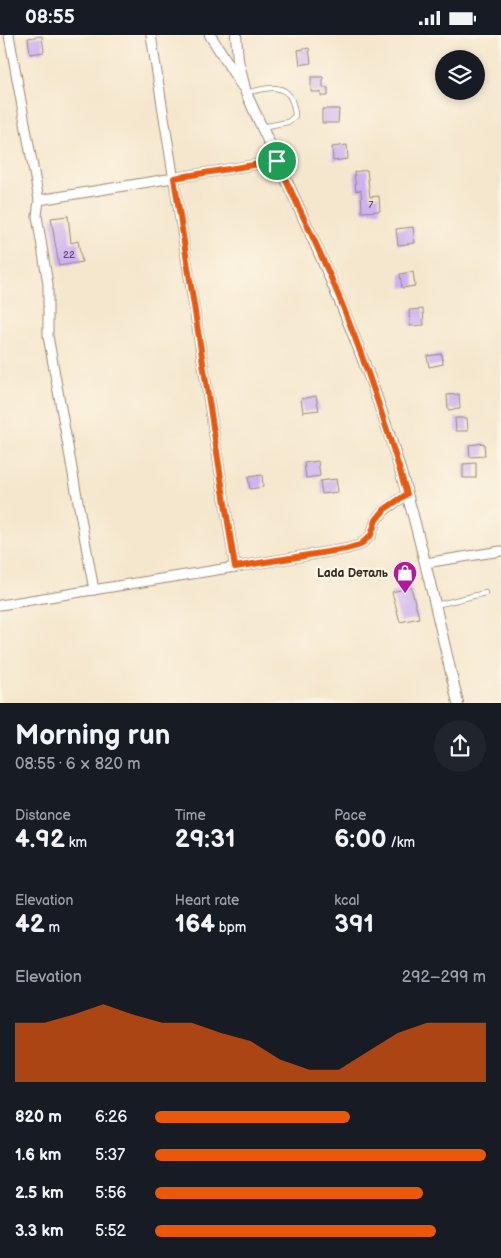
<!DOCTYPE html>
<html lang="en">
<head>
<meta charset="utf-8">
<style>
  body { margin:0; font-family:"Balsamiq Sans",sans-serif; background:#20242c; color:#f1f3f6; height:100vh; display:flex; flex-direction:column; font-size:19px; white-space:nowrap }
  * { box-sizing:border-box; margin:0 }
  p { font-size:16px; color:#9ea1a6 }
  .icon { flex:none; width:28px; height:28px; fill:none; stroke:currentColor; stroke-width:2; stroke-linecap:round; stroke-linejoin:round }
  .map { position:relative; height:668px; overflow:hidden }
  .sheet { display:flex; flex-direction:column; background:#171b24; flex:1 }
  .sheet>* { flex:none }
  .tools { position:absolute; left:435px; top:15px; display:grid; gap:10px }
  .tools a { display:grid; place-items:center; width:50px; height:50px; border-radius:50%; background:#171b24; box-shadow:0 2px 8px #0003; font-size:25px }
  .pin { position:absolute; display:grid; place-items:center; width:42px; height:42px; color:#fff; margin:-21px; border:2px solid #fff; border-radius:50%; box-shadow:0 1px 5px #0007 }
  .round { display:grid; place-items:center; flex:none; width:52px; height:52px; border-radius:26px; background:#20242c }
  .head { display:flex; align-items:center; justify-content:space-between; height:85px; padding:0 15px }
  h1 { font-size:28px; font-weight:700; line-height:38px }
  .figures { display:grid; grid-template-columns:repeat(3,1fr); gap:8px; height:85px; padding:5px 15px }
  .figures div { display:grid; align-content:center }
  .figures b { font-size:25px; font-weight:700 }
  .figures small { font-size:14px; font-weight:400 }
  .figures p { font-size:14px }
  .chart { height:140px; padding:10px 15px }
  .chart p { display:flex; justify-content:space-between }
  .chart svg { width:100%; height:90px; margin-top:5px; fill:#ea580c; opacity:.7 }
  ul { padding:0 15px; list-style:none; font-size:16px }
  li { display:grid; grid-template-columns:80px 60px 1fr; align-items:center; height:38px }
  li i { height:12px; border-radius:6px; background:#ea580c }
  .status { display:flex; justify-content:space-between; align-items:center; height:35px; padding:0 25px; background:#171b24; direction:ltr }
  .status svg { height:14px; fill:currentColor }
  .map>svg:first-child { display:block }
  .building { fill:#cdb1f1 }
  .lines { fill:none; stroke-linecap:round; stroke-linejoin:round }
  .service-casing { stroke:#988876; stroke-width:6 }
  .minor-casing { stroke:#988876; stroke-width:11 }
  .tertiary-casing { stroke:#988876; stroke-width:12 }
  .service { stroke:#fff; stroke-width:4.5 }
  .minor { stroke:#fff; stroke-width:9 }
  .tertiary { stroke:#fff; stroke-width:10 }
  .route-casing { stroke:#fff; stroke-width:10 }
  .route { stroke:#ea580c; stroke-width:6 }
  .labels { text-anchor:middle; stroke-width:5; stroke-linejoin:round; paint-order:stroke }
  .number-label { font-size:10px; fill:#604c53 }
  .poi-label { font-size:12px; font-weight:bold; fill:#3b2a1e; stroke:#fcf5e5; text-anchor:end }
</style>
</head>
<body>
<div class="status"><b>08:55</b><svg viewBox="0 0 49 12"><path d="M0 12V9h3v3zM5 12V6h3v6zM10 12V3h3v9zM15 12V0h3v12zM26 1h20v11H26zM47 4h2v5h-2z"/></svg></div>
<div class="map">
<svg width="501" height="668" viewBox="0 0 501 668">
  <rect width="100%" height="100%" fill="#fcf5e5"/>
  <filter id="ink" filterUnits="userSpaceOnUse"><feTurbulence type="fractalNoise" baseFrequency=".02" numOctaves="2"/><feDisplacementMap in="SourceGraphic" scale="10" xChannelSelector="R" yChannelSelector="G"/><feConvolveMatrix kernelMatrix="1 2 1 2 8 2 1 2 1" color-interpolation-filters="sRGB"/></filter>
  <filter id="wash" filterUnits="userSpaceOnUse"><feTurbulence type="fractalNoise" baseFrequency=".0096" numOctaves="4" result="noise"/><feDisplacementMap in="SourceGraphic" scale="20" xChannelSelector="R" yChannelSelector="G"/><feGaussianBlur stdDeviation="1.12" result="paint"/><feColorMatrix in="noise" values="0 0 0 0 0 0 0 0 0 0 0 0 0 0 0 0 0 1.4 0 .05"/><feComposite in="paint" operator="in"/></filter>
  <g filter="url(#wash)">
    <rect width="100%" height="100%" fill="#f5e7cd"/>
    <g id="blocks">
      <!-- building -->
      <g class="building">
        <polygon points="42,1 44,17 30,19 28,3"/>
        <polygon points="309,13 311,28 300,30 298,15"/>
        <polygon points="311,42 323,42 323,53 328,53 328,61 321,61 321,57 311,57"/>
        <polygon points="322,74 339,74 338,88 322,88"/>
        <polygon points="347,110 348,124 333,126 332,112"/>
        <polygon points="367,135 370,162 379,161 380,176 362,177 361,155 356,156 354,137"/>
        <polygon points="68,181 71,208 78,206 82,227 59,231 51,183"/>
        <polygon points="413,192 415,208 398,210 396,194"/>
        <polygon points="413,237 415,251 402,253 400,239"/>
        <polygon points="423,274 424,290 410,291 409,275"/>
        <polygon points="442,319 443,329 429,332 427,321"/>
        <polygon points="459,359 460,374 448,375 447,360"/>
        <polygon points="316,361 319,375 303,377 301,364"/>
        <polygon points="455,383 467,383 468,396 456,396"/>
        <polygon points="484,408 485,421 470,422 469,410"/>
        <polygon points="318,426 320,441 306,443 304,428"/>
        <polygon points="476,428 476,443 463,443 463,429"/>
        <polygon points="262,440 263,452 250,454 248,442"/>
        <polygon points="336,444 338,457 322,459 320,446"/>
        <polygon points="411,552 419,583 400,587 392,557"/>
      </g>
    </g>
  </g>
  <g filter="url(#ink)">
    <use href="#blocks" fill-opacity="0" stroke="#988876" stroke-width="1"/>
    <g class="lines">
      <defs>
        <g id="service">
          <path d="M246,58C262,54 285,46 292,66C294,72 295,75 295,81L288,87L262,92"/>
          <polyline points="436,570 485,558"/>
        </g>
        <g id="minor">
          <polyline points="9,0 39,165"/>
          <polyline points="151,0 235,532"/>
          <polyline points="425,528 501,516"/>
          <polyline points="94,555 48,301 48,249 37,181 39,165 277,126"/>
          <polyline points="0,570 346,514 360,510 371,500 376,485 385,475 407,459"/>
        </g>
        <g id="tertiary">
          <polyline points="210,0 242,51"/>
          <path d="M236,0L238,25L246,58C294,162 344,266 381,375C414,470 435,570 458,668"/>
        </g>
      </defs>
      <!-- service casing -->
      <use href="#service" class="service-casing"/>
      <!-- minor casing -->
      <use href="#minor" class="minor-casing"/>
      <!-- tertiary casing -->
      <use href="#tertiary" class="tertiary-casing"/>
      <!-- service -->
      <use href="#service" class="service"/>
      <!-- minor -->
      <use href="#minor" class="minor"/>
      <!-- tertiary -->
      <use href="#tertiary" class="tertiary"/>
    </g>
  </g>
  <g class="lines" filter="url(#ink)">
    <defs>
      <path id="route" d="M277,126C301,178 327,229 347,282C370,340 389,399 407,459L385,474L376,485L371,500L360,510L346,514L235,532L174,143Z"/>
    </defs>
    <!-- route casing -->
    <use href="#route" class="route-casing"/>
    <!-- route -->
    <use href="#route" class="route"/>
  </g>
  <!-- icons -->
  <defs>
    <symbol id="shop-pin" viewBox="-11 -11 22 30"><path d="M0 17L-7.5 6A9.5 9.5 0 1 1 7.5 6Z" fill="#b5179e" stroke="#fcf5e5"/><path d="M-5-2.5h2.3a2.7 3.5 0 0 1 5.4 0H5L5.5 6h-11ZM-1.5-2.5h3a1.5 2.3 0 0 0-3 0Z" fill="#fff"/></symbol>
  </defs>
  <g fill-rule="evenodd">
    <use href="#shop-pin" x="391" y="524" width="28" height="38"/>
  </g>
  <g class="labels">
    <!-- number labels -->
    <g class="number-label">
      <text x="371" y="173">7</text>
      <text x="69" y="223">22</text>
    </g>
    <!-- poi labels -->
    <g class="poi-label">
      <text x="388" y="542">Lada Dеталь</text>
    </g>
  </g>
</svg>
<div class="tools">
<a><svg class="icon" aria-label="layers" viewBox="0 0 24 24"><path d="M12 4l9 5-9 5-9-5zM3 14l9 5 9-5"/></svg></a>
</div>
<div class="pin" style="left:277px;top:126px;background:#1e9e55"><svg class="icon" aria-label="arrive" viewBox="0 0 24 24"><path d="M6 21V4h12l-3 4 3 4H6"/></svg></div>
</div>
<section class="sheet">
<div class="head"><div><h1>Morning run</h1><p>08:55 · 6 × 820 m</p></div><a class="round"><svg class="icon" aria-label="share" viewBox="0 0 24 24"><path d="M12 15V3M7 8l5-5 5 5M5 13v7h14v-7"/></svg></a></div>
<div class="figures">
<div><p>Distance</p><b>4.92<small> km</small></b></div>
<div><p>Time</p><b>29:31</b></div>
<div><p>Pace</p><b>6:00<small> /km</small></b></div>
</div>
<div class="figures">
<div><p>Elevation</p><b>42<small> m</small></b></div>
<div><p>Heart rate</p><b>164<small> bpm</small></b></div>
<div><p>kcal</p><b>391</b></div>
</div>
<div class="chart"><p><span>Elevation</span>292–299 m</p>
<svg viewBox="0 0 160 44" preserveAspectRatio="none"><path d="M0 44V15L10 15L20 11L30 6L40 11L50 15L60 15L70 20L80 24L90 33L100 38L110 38L120 29L130 20L140 15L150 15L160 15V44z"/></svg>
</div>
<ul>
<li><b>820 m</b>6:26<i style="width:59%"></i></li>
<li><b>1.6 km</b>5:37<i style="width:100%"></i></li>
<li><b>2.5 km</b>5:56<i style="width:81%"></i></li>
<li><b>3.3 km</b>5:52<i style="width:85%"></i></li>
</ul>
</section>
</body>
</html>
